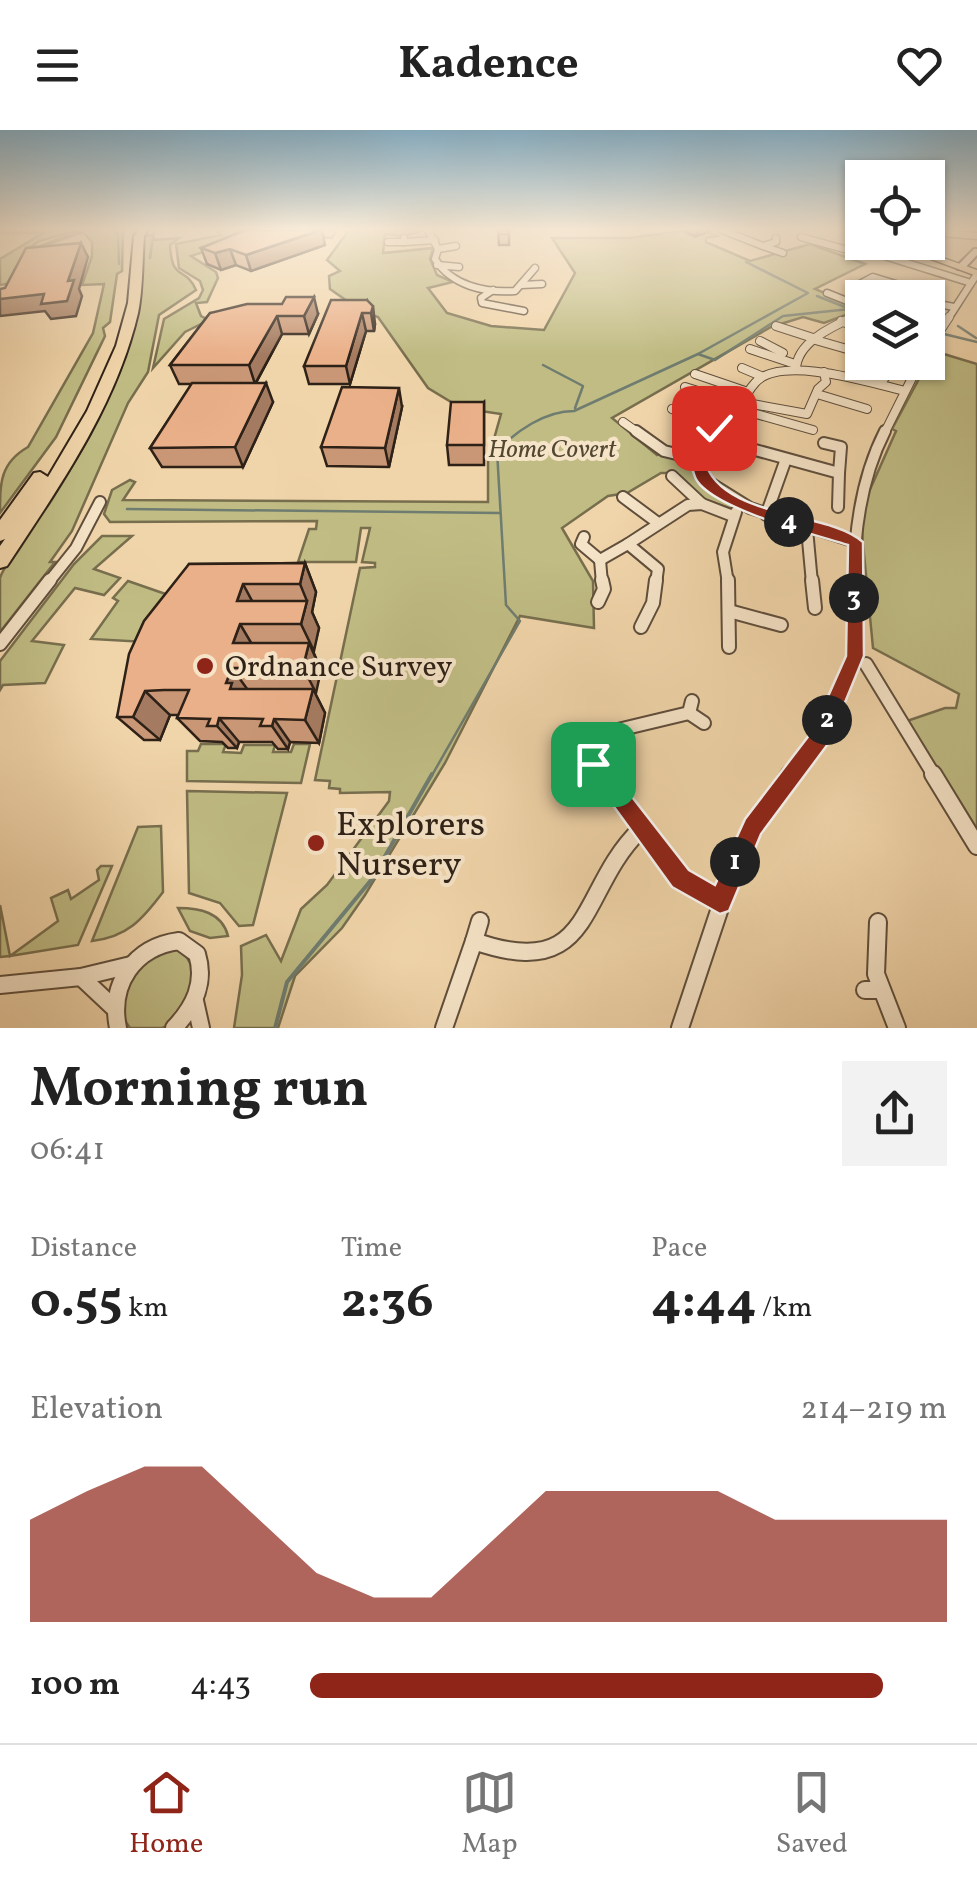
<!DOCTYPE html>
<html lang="en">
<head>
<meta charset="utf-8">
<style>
  body { margin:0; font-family:Vollkorn,serif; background:#f2f2f2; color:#222; height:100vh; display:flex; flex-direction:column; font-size:38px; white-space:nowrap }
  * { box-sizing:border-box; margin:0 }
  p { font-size:32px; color:#767676 }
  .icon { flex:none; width:55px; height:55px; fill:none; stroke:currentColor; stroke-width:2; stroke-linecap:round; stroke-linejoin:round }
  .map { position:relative; height:898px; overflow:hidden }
  .details { display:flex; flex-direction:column; background:#fff; flex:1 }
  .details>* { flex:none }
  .fabs { position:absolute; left:845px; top:30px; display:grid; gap:20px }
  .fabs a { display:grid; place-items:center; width:100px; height:100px; border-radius:0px; background:#fff; box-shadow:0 2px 8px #0004; font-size:50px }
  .pin { position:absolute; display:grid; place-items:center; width:85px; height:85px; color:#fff; margin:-42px; border-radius:20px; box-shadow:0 5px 15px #0006 }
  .km { position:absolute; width:50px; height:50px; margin:-25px; border-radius:50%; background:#222; color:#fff; font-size:28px; line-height:50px; text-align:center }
  .round { display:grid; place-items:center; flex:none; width:105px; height:105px; border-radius:0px; background:#f2f2f2 }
  .overview { display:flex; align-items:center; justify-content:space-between; height:170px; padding:0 30px }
  h1 { font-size:55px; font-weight:700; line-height:75px }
  .stats { display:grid; grid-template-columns:repeat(3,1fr); gap:15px; height:170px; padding:10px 30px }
  .stats div { display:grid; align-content:center }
  .stats b { font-size:50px; font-weight:700 }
  .stats small { font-size:28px; font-weight:400 }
  .stats p { font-size:28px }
  .chart { height:280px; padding:20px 30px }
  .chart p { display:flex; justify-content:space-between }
  .chart svg { width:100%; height:180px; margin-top:10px; fill:#8f2418; opacity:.7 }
  ul { padding:0 30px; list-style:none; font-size:32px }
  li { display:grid; grid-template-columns:160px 120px 1fr; align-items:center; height:75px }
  li i { height:25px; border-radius:12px; background:#8f2418 }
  header { display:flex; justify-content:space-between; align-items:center; height:130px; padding:0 30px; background:#fff; font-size:45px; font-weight:700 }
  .menu { display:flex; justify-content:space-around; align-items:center; height:140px; border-top:2px solid #e0e0e0; background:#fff; font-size:28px; color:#767676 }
  .menu a { display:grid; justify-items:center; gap:5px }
  .menu .current { color:#8f2418 }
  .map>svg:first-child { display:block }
  .green { fill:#c0bc84; stroke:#776e4e; stroke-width:2.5 }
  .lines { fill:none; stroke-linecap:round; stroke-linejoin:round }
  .stream-far1 { stroke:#6f7c70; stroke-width:2.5 }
  .stream { stroke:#6f7c70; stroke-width:4 }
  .street-far4-casing { stroke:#5f4e3c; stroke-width:9 }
  .street-far3-casing { stroke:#5f4e3c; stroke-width:10 }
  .street-far2-casing { stroke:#5f4e3c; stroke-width:14 }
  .street-far1-casing { stroke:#5f4e3c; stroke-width:16 }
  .street-casing { stroke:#5f4e3c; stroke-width:20 }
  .secondary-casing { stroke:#2e2117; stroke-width:4 }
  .primary-casing { stroke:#2e2117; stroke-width:3 }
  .highway-casing { stroke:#2e2117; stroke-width:4 }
  .street-far4 { stroke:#f6e4c8; stroke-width:6 }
  .street-far3 { stroke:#f6e4c8; stroke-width:8 }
  .street-far2 { stroke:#f6e4c8; stroke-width:10 }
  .street-far1 { stroke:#f6e4c8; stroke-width:12 }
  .street { stroke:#f6e4c8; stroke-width:16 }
  .secondary { fill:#f6e4c8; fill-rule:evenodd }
  .primary { fill:#f1d5aa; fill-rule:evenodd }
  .highway { fill:#f1d5aa; fill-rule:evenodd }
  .wall { fill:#c99776; stroke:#2e2117; stroke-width:2.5 }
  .shaded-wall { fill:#a47b60; stroke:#2e2117; stroke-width:2.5 }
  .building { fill:#eab089; stroke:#2e2117; stroke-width:2.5 }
  .route { fill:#8f2418; stroke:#fff; stroke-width:2.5 }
  .poi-dot { fill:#8f2418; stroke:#f6e4c8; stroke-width:4 }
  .labels { text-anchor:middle; stroke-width:8; stroke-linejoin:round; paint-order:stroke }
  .far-park-label { font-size:25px; font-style:italic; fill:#524832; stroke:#f6e4c8 }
  .poi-label { font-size:30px; fill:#2e2117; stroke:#f6e4c8; text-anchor:start }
  .near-poi-label { font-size:35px; fill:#2e2117; stroke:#f6e4c8; text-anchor:start }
</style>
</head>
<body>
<header><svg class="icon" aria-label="menu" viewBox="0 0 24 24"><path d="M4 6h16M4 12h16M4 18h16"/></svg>Kadence<svg class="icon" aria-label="heart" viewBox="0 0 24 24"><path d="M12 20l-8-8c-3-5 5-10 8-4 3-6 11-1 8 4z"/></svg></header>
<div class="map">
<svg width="977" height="898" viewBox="0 0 977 898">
  <rect width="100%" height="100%" fill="#f1d5aa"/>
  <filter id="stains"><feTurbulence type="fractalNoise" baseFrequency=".002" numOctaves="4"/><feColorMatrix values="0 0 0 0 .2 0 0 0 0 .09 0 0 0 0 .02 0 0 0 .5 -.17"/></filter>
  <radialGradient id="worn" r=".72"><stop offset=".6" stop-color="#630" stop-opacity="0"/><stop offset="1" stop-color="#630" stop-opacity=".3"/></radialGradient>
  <!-- green -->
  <g class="green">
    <path d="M0,100H79L39,111L26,121L84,100H123L122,141L117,144L110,192L103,198L105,206L56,307L0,383C0,353 0,333 28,317L93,203L104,154L82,155L92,126V112L83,102L37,118L12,153L0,155V129L43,103H0Z"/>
    <path d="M215,100H337L332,108C284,104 237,110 191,126L216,142L218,148L207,172L196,173L201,186L209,190L185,202L153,238L164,189L199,168L203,160L200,151L179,138L176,114L221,105Z"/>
    <polygon points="349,100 424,100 405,106 385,104 383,123 433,118 430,129 437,145 453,152 428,158 447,183 491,196 544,200 575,143 552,108 630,108 681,101 694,107 709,102 717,106 706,108 706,112 750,131 810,114 865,134 815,159 862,179 824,193 803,187 771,197 612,288 657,325 663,322 691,330 700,352 735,373 732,379 703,369 667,343 661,343 627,363 608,366 562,398 593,451 594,498 520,486 445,633 365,765 342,798 295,846 278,898 234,898 242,845 241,816 266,805 281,831 301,779 327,755 389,671 390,662 340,663 340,659 329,658 330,651 315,650 360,438 375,437 375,433 362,432 370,398 361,398 356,432 298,432 309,399 316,399 317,391 110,392 104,384 112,360 130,350 135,352 123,370 488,372 488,330 501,284 461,278 428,258 378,187 363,182 330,159 329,146 340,141 327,130"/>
    <path d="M153,105L155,110L179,108L170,115C172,153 185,135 196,160L159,185L148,242L128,273L72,401L50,432H55L0,502C0,486 0,464 0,448C4,433 40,388 51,371C106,284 143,211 143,106Z"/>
    <polygon points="934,221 977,234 977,704 907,591 945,578 956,578 959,564 873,518 860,382 896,301 892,299"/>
    <polygon points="102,406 132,406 94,439 120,448 104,465 75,458 32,511 64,515 45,553 3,555 0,560 0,531 74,434"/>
    <polygon points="128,451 177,468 146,512 91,509 118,471 113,468"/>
    <polygon points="201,614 226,614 223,622 241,623 244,615 275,615 273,622 291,622 294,614 310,614 301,653 187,651 187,621 198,621"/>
    <polygon points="187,661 287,663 253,795 239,796 220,773 189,763"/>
    <path d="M161,696L163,762C142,790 127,807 92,811L138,697Z"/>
    <polygon points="101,736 112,736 78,815 10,826 0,827 0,775 10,826 58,791 51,768 68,760 71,769 99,750 97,740"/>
    <path d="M178,778C199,778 222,782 228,806L210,808L190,801Z"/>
    <path d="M172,818C209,827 191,888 162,898C153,898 139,898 130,898C115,880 125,846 142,831C149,825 163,822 172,818Z"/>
  </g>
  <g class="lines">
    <!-- stream-far1 -->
    <g class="stream-far1">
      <polyline points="114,100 118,104 119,134"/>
      <polyline points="150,128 154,100"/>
      <polyline points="958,196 976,208"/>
      <polyline points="944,204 977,212"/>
      <polyline points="698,224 715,230 783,186 850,179 817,166"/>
      <polyline points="543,235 583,256 575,278"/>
      <polyline points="127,379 500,383"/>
      <path d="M431,647L520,491L506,475L497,321C516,301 545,281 574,281L698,224L808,163L746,132"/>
    </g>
    <!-- stream -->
    <polyline class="stream" points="275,898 287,852 372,749 432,644"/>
    <defs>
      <g id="street-far4">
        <path d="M428,100L438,119L435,129C452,156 485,163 515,161L535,138"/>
        <polyline points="722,100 763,116"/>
        <polyline points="801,107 844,119 859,118 968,152"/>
        <polyline points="404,108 404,112 435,110"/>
        <polyline points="776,108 776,112 763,116 783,123"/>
        <polyline points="388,112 404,112"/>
        <polyline points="936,116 934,110 942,103 977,106"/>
        <polyline points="438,119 456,116"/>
        <polyline points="437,135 459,137"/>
        <polyline points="521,155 542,154"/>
        <polyline points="493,160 481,168 482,173 524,181"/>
        <polyline points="827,163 862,177"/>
        <polyline points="880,168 856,156 873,147 909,158"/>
        <polyline points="928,172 954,177"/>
        <polyline points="848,189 862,182"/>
        <polyline points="948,189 977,144"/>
      </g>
      <g id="street-far3">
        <polyline points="841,191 862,200"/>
        <polyline points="776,196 813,208"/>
        <polyline points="812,209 861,223"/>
        <polyline points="760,211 783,223"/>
        <polyline points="750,219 795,234"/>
        <polyline points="928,219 949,187"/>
        <polyline points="742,238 761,246"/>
        <path d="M796,240C796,213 831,197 853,187"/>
        <polyline points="695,244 748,262"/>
        <polyline points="880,254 894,236"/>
        <polyline points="685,257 720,268 807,284 818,259 826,252 824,242"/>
        <polyline points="817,264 867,279"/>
        <polyline points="672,279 721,301"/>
        <polyline points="742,280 813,300"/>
        <polyline points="623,292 640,304"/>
        <path d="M721,304C743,285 739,270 755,253C780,224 872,253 905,261"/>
        <polyline points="884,304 920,232"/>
      </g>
      <g id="street-far2">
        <polyline points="636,301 664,321 697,329"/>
        <polyline points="724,301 698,323 702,348 750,378 856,412"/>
        <polyline points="718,303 748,318 839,343 841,317 824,313"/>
        <polyline points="672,346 702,374"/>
        <polyline points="623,367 658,393"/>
        <polyline points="838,377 839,343"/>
        <polyline points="766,385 786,329"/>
        <polyline points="807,399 812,453"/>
        <polyline points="584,407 581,414 600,430 628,414"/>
        <polyline points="600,430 602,453"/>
        <polyline points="48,453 76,418 100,372"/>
        <polyline points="656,453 658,439 628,414 688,375 702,374 733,386"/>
        <polyline points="728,453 723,422 736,382"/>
        <path d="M854,453C854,402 862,346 885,301"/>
      </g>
      <g id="street-far1">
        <polyline points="728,450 729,517"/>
        <polyline points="812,450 815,478"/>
        <polyline points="598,472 604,459 602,450"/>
        <polyline points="729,481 781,495"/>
        <polyline points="641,497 653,473 656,450"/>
        <polyline points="0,514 50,450"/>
        <polyline points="866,534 935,647"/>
        <polyline points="689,583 704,593"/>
        <path d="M603,647C592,633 588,621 597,605L689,583L692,571"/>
        <polyline points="788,647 820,607 855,526 854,450"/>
      </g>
      <g id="street">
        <polyline points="601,644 680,748 721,772"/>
        <polyline points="933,644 977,716"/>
        <polyline points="878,792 876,844 897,898"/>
        <polyline points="474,811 480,791"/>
        <polyline points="81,847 114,878"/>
        <polyline points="0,855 81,847 131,835"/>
        <polyline points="865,860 881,860"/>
        <polyline points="195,871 201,898"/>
        <path d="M118,898C109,854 134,817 179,811L197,824C206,853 194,877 174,898"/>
        <path d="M444,898L474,811C596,854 577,761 640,700"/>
        <polyline points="680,898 739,721 790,644"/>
      </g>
      <polygon id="secondary" points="974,119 977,119 977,125 964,139 958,139 958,135"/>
      <g id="primary">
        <polygon points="848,100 862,101 862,105 849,102"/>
        <polygon points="885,112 898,112 977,140 977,146"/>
      </g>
      <path id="highway" d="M139,100H148L144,106C142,132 143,158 138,183C116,277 59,357 7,436L0,438V416L5,409L0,411V390L34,343L40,342L48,347L87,281L116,216L128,173L134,106Z"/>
    </defs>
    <!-- street-far4 casing -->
    <use href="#street-far4" class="street-far4-casing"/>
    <!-- street-far3 casing -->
    <use href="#street-far3" class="street-far3-casing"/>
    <!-- street-far2 casing -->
    <use href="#street-far2" class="street-far2-casing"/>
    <!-- street-far1 casing -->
    <use href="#street-far1" class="street-far1-casing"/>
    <!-- street casing -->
    <use href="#street" class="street-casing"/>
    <!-- secondary casing -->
    <use href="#secondary" class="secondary-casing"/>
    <!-- primary casing -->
    <use href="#primary" class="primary-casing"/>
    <!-- highway casing -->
    <use href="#highway" class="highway-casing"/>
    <!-- street-far4 -->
    <use href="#street-far4" class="street-far4"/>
    <!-- street-far3 -->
    <use href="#street-far3" class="street-far3"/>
    <!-- street-far2 -->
    <use href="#street-far2" class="street-far2"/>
    <!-- street-far1 -->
    <use href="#street-far1" class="street-far1"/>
    <!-- street -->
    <use href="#street" class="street"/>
    <!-- secondary -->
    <use href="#secondary" class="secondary"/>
    <!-- primary -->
    <use href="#primary" class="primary"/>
    <!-- highway -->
    <use href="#highway" class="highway"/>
  </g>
  <!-- wall -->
  <g class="wall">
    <polygon points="498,100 509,100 509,115 499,115"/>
    <polygon points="682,100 710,100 709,102 696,106"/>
    <polygon points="325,115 251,141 236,135 221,140 207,134 201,118"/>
    <polygon points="367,170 375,194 374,201 366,201 350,254 309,254 304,236"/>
    <polygon points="210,183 318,184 309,204 282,204 256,253 273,272 243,337 162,337 150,318 192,254 179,254 170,235"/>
    <polygon points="484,272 484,335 449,335 447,315"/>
    <polygon points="402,277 389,337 327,336 321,317"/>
    <polygon points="305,433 316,462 312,482 319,498 313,521 321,540 315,563 325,583 319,613 290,612 288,619 278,619 272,612 239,612 237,618 228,618 222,612 200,611 177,588 178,585 170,585 160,610 144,610 117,587 189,434"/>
  </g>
  <!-- shaded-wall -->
  <g class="shaded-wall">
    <polygon points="322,100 325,115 251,141 246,125"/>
    <polygon points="698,100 710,100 709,102 696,106"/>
    <polygon points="81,113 88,127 79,159 82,166 76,186 51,189 45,181 0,186 0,169 68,151"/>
    <polygon points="230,119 236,135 221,140 215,123"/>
    <polygon points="314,167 318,184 309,204 304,186"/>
    <polygon points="373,176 375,194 374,201 371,183"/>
    <polygon points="362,183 366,201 350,254 346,236"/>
    <polygon points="277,186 282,204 255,254 249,235"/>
    <polygon points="266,253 273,272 243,337 235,317"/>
    <polygon points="399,258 402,277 389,337 385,318"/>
    <polygon points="305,433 316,462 312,482 319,498 314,521 301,494 307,471 300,454"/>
    <polygon points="243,454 258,482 237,471"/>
    <polygon points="240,494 256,521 250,540 233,513"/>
    <polygon points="309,513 321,540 316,563 303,537"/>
    <polygon points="232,538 250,563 250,578 226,553"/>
    <polygon points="313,559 325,583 319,613 305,590"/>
    <polygon points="145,561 170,585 160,610 133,587"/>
    <polygon points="219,588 239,612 237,618 217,596"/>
    <polygon points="274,589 290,612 288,619 272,596"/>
  </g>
  <!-- building -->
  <g class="building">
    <polygon points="245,100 320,100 246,125 230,119 215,123 201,118"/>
    <polygon points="498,100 509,100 509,104 499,104"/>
    <polygon points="81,113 68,151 74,150 67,171 41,174 44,164 0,169 0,159 5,158 26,118"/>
    <polygon points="286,167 314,167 304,186 277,186 249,235 170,235 210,183 247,174 282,174"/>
    <polygon points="331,170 367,170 373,176 371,183 362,183 346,236 304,236"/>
    <polygon points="192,253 266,253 235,317 150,318"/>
    <polygon points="342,257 399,258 385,318 321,317"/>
    <polygon points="451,272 484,272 484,315 447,315"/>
    <polygon points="305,433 300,454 243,454 237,471 307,471 301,494 240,494 233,513 309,513 303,537 232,538 226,553 232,553 230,559 313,559 305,590 274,589 272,596 260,596 263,589 219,588 217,596 207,596 210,589 177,588 189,560 164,560 145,561 133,587 117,587 129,524 144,491 189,434"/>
  </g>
  <!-- sky -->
  <linearGradient id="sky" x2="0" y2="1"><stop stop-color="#89b6d0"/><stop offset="0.44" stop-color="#f9ecd9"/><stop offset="1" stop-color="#f9ecd9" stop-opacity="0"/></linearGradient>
  <rect width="977" height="225" fill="url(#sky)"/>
  <!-- route -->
  <path class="route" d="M714,294L727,301L708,318L704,329C720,390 828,380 863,412L864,526L828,614L761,704L729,781L720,784L672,757L583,634L586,627L593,624L601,627L689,740L715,755L745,689L813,600L846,526L848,415C813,404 717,380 697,351C693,345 692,336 690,329L698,313L712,302L708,298Z"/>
  <!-- markers -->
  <g class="poi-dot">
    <circle cx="205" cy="536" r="10"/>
    <circle cx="316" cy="713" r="10"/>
  </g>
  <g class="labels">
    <!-- far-park labels -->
    <g class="far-park-label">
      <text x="552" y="327">Home Covert</text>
    </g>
    <!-- poi labels -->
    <g class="poi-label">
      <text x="225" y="546">Ordnance Survey</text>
    </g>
    <!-- near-poi labels -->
    <g class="near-poi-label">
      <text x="336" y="705">Explorers<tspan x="336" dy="40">Nursery</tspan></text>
    </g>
  </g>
  <rect width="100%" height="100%" filter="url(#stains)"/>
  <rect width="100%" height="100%" fill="url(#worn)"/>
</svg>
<div class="fabs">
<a><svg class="icon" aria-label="locate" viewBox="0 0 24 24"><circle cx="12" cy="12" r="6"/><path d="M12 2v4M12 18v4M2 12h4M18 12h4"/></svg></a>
<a><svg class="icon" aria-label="layers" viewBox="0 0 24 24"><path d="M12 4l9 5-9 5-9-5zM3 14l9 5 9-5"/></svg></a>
</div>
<div class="pin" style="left:593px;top:634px;background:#1e9e55"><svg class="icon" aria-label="arrive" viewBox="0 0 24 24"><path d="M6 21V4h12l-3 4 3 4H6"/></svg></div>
<div class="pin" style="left:714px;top:298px;background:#d93025"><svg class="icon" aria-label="check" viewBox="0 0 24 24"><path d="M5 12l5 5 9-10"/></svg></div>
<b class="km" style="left:735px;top:732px">1</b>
<b class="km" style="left:827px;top:590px">2</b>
<b class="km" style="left:854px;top:468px">3</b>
<b class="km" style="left:789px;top:392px">4</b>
</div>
<section class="details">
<div class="overview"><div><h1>Morning run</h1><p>06:41</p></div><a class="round"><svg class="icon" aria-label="share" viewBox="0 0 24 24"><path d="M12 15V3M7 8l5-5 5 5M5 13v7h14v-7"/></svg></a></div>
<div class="stats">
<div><p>Distance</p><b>0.55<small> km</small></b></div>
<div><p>Time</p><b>2:36</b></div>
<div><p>Pace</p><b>4:44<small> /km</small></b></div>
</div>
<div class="chart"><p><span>Elevation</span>214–219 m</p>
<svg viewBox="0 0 160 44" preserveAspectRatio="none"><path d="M0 44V19L10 12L20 6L30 6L40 19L50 32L60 38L70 38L80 25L90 12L100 12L110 12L120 12L130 19L140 19L150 19L160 19V44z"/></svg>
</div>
<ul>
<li><b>100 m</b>4:43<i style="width:90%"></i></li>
</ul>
</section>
<nav class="menu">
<a class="current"><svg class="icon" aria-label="home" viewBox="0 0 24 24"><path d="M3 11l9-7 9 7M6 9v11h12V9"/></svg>Home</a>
<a><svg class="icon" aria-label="map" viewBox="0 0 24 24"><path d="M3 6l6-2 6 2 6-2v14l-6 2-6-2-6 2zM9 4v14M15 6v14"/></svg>Map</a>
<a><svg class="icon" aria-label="saved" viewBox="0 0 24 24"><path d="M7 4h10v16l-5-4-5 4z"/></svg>Saved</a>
</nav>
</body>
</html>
